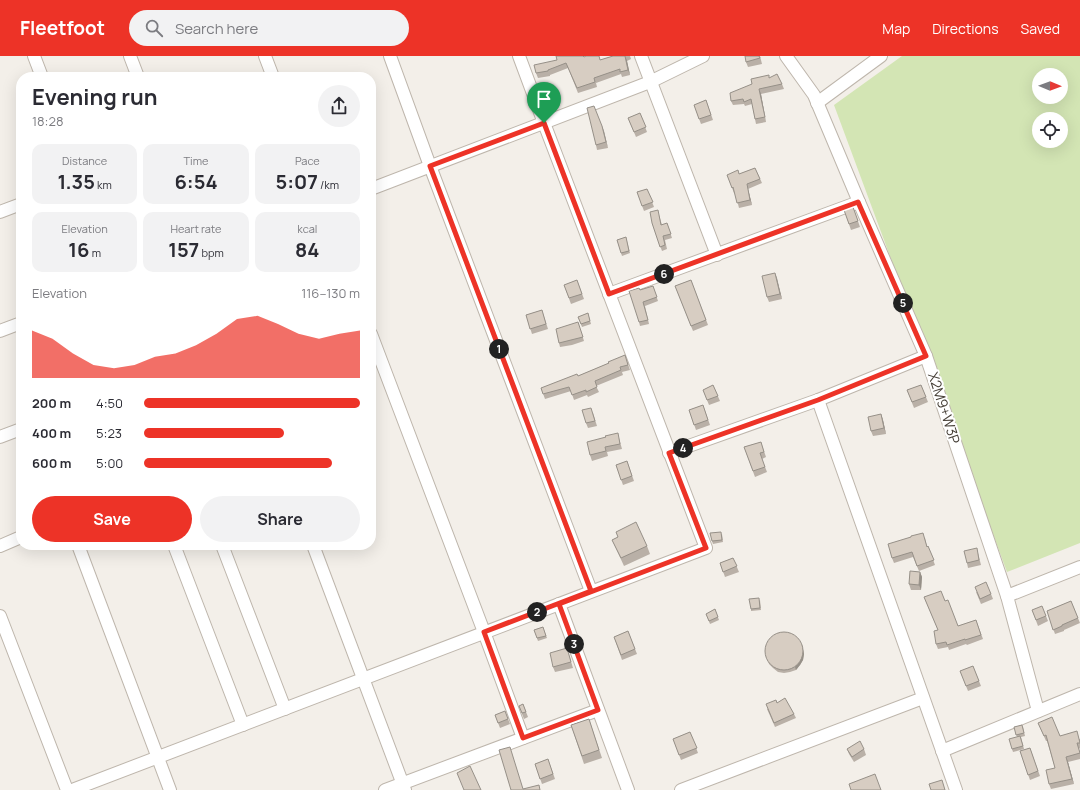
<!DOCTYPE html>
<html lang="en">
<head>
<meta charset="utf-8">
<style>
  body { margin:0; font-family:Manrope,sans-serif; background:#f2f2f3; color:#2b2b33; height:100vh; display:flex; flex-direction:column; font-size:15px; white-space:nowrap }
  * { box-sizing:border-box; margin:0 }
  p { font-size:13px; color:#7c7c81 }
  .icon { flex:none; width:22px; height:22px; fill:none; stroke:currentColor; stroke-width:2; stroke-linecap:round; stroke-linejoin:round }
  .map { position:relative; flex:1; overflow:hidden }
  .sheet { position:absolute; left:16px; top:16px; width:360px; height:478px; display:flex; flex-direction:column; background:#fff; border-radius:16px; box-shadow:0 4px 16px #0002 }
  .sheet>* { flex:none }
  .needle { width:26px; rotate:91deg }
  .controls { position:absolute; left:1032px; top:12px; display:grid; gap:8px }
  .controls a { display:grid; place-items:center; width:36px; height:36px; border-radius:50%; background:#fff; box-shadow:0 4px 16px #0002; font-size:20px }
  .pin { position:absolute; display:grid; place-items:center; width:34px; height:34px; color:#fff; margin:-41px -17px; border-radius:50% 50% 50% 0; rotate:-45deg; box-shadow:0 0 4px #0007 }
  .pin .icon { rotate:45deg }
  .km { position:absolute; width:20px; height:20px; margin:-10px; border-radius:50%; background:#222; color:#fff; font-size:11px; line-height:20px; text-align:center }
  .round { display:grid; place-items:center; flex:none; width:42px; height:42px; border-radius:21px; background:#f2f2f3 }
  .headline { display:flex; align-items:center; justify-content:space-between; height:68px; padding:0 16px }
  h1 { font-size:22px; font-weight:700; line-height:30px }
  .metrics { display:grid; grid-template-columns:repeat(3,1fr); gap:6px; height:68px; padding:4px 16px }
  .metrics div { display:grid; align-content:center; border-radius:10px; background:#f2f2f3; text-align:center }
  .metrics b { font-size:20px; font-weight:700 }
  .metrics small { font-size:11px; font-weight:400 }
  .metrics p { font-size:11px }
  .chart { height:112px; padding:8px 16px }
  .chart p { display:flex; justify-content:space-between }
  .chart svg { width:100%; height:72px; margin-top:4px; fill:#ed3327; opacity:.7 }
  .primary-button { display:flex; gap:8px; margin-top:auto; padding:8px 16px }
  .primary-button a { flex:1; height:46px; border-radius:24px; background:#ed3327; color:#fff; font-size:16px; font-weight:700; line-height:46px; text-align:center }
  .primary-button a+a { background:#f2f2f3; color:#2b2b33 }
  ul { padding:0 16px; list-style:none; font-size:13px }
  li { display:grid; grid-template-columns:64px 48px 1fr; align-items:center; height:30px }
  li i { height:10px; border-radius:5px; background:#ed3327 }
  header { display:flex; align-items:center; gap:24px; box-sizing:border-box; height:56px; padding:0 20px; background:#ed3327; color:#fff }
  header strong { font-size:19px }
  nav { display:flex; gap:22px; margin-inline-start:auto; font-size:14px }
  .search { width:280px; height:36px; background:#f2f2f3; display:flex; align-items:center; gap:10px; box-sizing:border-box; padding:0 14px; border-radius:22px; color:#7c7c81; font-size:15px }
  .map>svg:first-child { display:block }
  .green { fill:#d3e5b4; fill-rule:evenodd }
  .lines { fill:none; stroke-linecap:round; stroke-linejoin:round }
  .minor-casing { stroke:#beb6ac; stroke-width:14 }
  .minor { stroke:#fff; stroke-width:12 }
  .wall { fill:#b9b0a7 }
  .shaded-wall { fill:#969088 }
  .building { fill:#d7cdc2; stroke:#969088 }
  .route-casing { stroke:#fff; stroke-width:8 }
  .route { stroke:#ed3327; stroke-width:5 }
  .labels { text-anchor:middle; stroke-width:4; stroke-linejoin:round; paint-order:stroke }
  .street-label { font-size:14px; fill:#474038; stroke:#fff }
</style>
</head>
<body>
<header>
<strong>Fleetfoot</strong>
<div class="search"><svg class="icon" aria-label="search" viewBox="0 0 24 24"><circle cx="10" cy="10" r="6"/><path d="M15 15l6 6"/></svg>Search here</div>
<nav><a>Map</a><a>Directions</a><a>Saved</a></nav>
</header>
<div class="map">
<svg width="1080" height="734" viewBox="0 0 1080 734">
  <rect width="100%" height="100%" fill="#f3efe9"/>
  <!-- green -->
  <path class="green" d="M902,0H1080V487L1007,516L834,49ZM1039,19H1061V41H1039ZM1039,63H1061V85H1039Z"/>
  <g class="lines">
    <defs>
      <g id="minor">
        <polyline points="34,0 42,21"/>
        <polyline points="130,0 138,21"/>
        <polyline points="265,0 273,21"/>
        <polyline points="390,0 430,110 591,535"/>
        <polyline points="641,0 717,199"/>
        <polyline points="817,47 881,0"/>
        <polyline points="371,133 650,26 703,0"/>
        <polyline points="859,146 926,300 1007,540"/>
        <polyline points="0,156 21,148"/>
        <polyline points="609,238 859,146 814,39 786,0"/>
        <polyline points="0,275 21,267"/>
        <polyline points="371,278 484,576 523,682"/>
        <polyline points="818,344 956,734"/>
        <polyline points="0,381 21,373"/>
        <polyline points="669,397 818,344 926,300"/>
        <polyline points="78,489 170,734"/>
        <polyline points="174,489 243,669"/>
        <polyline points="222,489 285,653"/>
        <polyline points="313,489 405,734"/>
        <polyline points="0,490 21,481"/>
        <polyline points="559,548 628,734"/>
        <polyline points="0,560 67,734"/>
        <polyline points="1038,655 1007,540 1080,511"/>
        <polyline points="942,695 1080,638"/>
        <polyline points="72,734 706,492 544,67 519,0"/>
        <polyline points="385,734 598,654"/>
        <polyline points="681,734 923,642"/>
      </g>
    </defs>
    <!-- minor casing -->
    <use href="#minor" class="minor-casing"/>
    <!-- minor -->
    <use href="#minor" class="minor"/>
  </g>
  <!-- wall -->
  <g class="wall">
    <polygon points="613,0 630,0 631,3 627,5 630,19 622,21 621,18 596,27 597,31 578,37 568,12 550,19 550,20 538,22 536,17 557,4 584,1 600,4"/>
    <polygon points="760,0 762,8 748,11 746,6"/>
    <polygon points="770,22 782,28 784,33 761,38 766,66 756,68 752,48 745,50 744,48 733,49 731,45"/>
    <polygon points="706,44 713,64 701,68 694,49"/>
    <polygon points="640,57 647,76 636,81 628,62"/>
    <polygon points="602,70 608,92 597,94 596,89"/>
    <polygon points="755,112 762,127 748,133 752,149 739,152 735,136 734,137 727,119 739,118"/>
    <polygon points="647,133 654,151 644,155 637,136"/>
    <polygon points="853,151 860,171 851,174 844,154"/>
    <polygon points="659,159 662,169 667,167 672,182 665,184 667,193 662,195 652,167"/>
    <polygon points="626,181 630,197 622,200 617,184"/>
    <polygon points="775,217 782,243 769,246 767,241"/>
    <polygon points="577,224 584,243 571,248 564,229"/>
    <polygon points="691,224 708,269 693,275 675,230"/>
    <polygon points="653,230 658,245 645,250 649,268 640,270 639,266 640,234"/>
    <polygon points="542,254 548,273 532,278 526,259"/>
    <polygon points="588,257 591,268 582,271 578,261"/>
    <polygon points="578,266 584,285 572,289 560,291 559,287"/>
    <polygon points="625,299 630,314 622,316 623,319 596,330 599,336 588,341 587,339 574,344 571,335 545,343 541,332 578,320 609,307"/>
    <polygon points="713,329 720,345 709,349 703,334"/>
    <polygon points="921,329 928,346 914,352 907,334"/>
    <polygon points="703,349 710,369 696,374 689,354"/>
    <polygon points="593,357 597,370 588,372 586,367"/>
    <polygon points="881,358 883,364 886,378 873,380 871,375"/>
    <polygon points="619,382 622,393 607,396 608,400 592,405 590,399"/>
    <polygon points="761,386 766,401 762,403 767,416 755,421 744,391"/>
    <polygon points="627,405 634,425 623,429 616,409"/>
    <polygon points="616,476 647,490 650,498 624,510 612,484 618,481"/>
    <polygon points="722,478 723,486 713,488 712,485"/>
    <polygon points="925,482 927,491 928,490 935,509 919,515 913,501 894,507 892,502"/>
    <polygon points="978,497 981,509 968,512 967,507"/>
    <polygon points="733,502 739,516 725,521 720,507"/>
    <polygon points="920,516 922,521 921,534 911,534 909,528"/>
    <polygon points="976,536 991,538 993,543 981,548"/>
    <polygon points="924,541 945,545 958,570 976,564 983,583 967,589 966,588 949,594 948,591 938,593 936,588 938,574"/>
    <polygon points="760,544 761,554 751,555 751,553"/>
    <polygon points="1071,545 1080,567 1064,574 1064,575 1055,578 1047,555"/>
    <polygon points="715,553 719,564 710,568 706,558"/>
    <polygon points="1032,554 1046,560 1048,565 1038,570"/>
    <polygon points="543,571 547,582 538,585 534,574"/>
    <polygon points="628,575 637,598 622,604 614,581"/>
    <polygon points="802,589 804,598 803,604 800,609 796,614 790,616 784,617 778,616 773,612 769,608 766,599"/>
    <polygon points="567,592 573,612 555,616 553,611"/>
    <polygon points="973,610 981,630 968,635 960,615"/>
    <polygon points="777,647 794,658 796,662 775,671 767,653"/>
    <polygon points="523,648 528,661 524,663 519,650"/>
    <polygon points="505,655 510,668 500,672 495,659"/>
    <polygon points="589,663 602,702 584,708 571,669"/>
    <polygon points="1038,667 1060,680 1080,683 1080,692 1079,693 1080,696 1080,703 1068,706 1074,728 1051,733 1049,728 1055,712 1047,685 1046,685"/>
    <polygon points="1014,671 1023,671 1025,680 1021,681 1024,693 1013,696 1012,693 1017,681"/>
    <polygon points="690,676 698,697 681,704 673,683"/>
    <polygon points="1030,692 1040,720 1030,724 1020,695"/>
    <polygon points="847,693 864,693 866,699 854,706 849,698"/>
    <polygon points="548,703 555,723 542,728 535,708"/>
  </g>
  <!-- shaded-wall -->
  <g class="shaded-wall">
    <polygon points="625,0 627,5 630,19 628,14"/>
    <polygon points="759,33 761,38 766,66 765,61"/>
    <polygon points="602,70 604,75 608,92 606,86"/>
    <polygon points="747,128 748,133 752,149 750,144"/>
    <polygon points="775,217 777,222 782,243 780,238"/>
    <polygon points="881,358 883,364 886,378 884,372"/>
    <polygon points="920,516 922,521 921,534 919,529"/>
    <polygon points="802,589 804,598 803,604 800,609 796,614 795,611"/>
    <polygon points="1066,701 1068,706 1074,728 1072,723"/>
  </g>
  <!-- building -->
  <g class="building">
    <polygon points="556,0 583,0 584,1 586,0 599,0 600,4 613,0 625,0 628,14 620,16 620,13 594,22 595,26 577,32 566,7 548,14 548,15 536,17 534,9 557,4"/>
    <polygon points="745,0 759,0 760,2 746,6"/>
    <polygon points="777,18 782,28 759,33 765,61 755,63 751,43 744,46 743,43 731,45 730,37 752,28 751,23 769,19 769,22"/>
    <polygon points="706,44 711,59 699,63 694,49"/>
    <polygon points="594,50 602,70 606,86 596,89 587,52"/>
    <polygon points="640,57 646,71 634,76 628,62"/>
    <polygon points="755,112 760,123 747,128 750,144 737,147 733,131 732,132 727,119 738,114 739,118"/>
    <polygon points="647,133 653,146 642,150 637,136"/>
    <polygon points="853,151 858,165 849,168 844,154"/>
    <polygon points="658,154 661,169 667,167 671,178 663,180 665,189 660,191 652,167 650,156"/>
    <polygon points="626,181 629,195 621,197 617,184"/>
    <polygon points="775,217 780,238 767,241 762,220"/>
    <polygon points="577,224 582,238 569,242 564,229"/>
    <polygon points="691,224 706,264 691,270 675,230"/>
    <polygon points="653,230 657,241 643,246 648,264 639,266 629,235 639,232 640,234"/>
    <polygon points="542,254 546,268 530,273 526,259"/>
    <polygon points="588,257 590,265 581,268 578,261"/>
    <polygon points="578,266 583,281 559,287 556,273"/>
    <polygon points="625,299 628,309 620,311 621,314 595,325 597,331 586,336 586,334 572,339 569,331 543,338 541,332 577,318 578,320 609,307 608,306"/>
    <polygon points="713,329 718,340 707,344 703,334"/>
    <polygon points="921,329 926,341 912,346 907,334"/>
    <polygon points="703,349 708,364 694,369 689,354"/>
    <polygon points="591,352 595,365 586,367 582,354"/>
    <polygon points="881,358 884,372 871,375 868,361"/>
    <polygon points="618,377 620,388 605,391 606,395 590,399 587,386 606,381 605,380"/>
    <polygon points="761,386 764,396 760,397 765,411 753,415 744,391"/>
    <polygon points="627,405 632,420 621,424 616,409"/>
    <polygon points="636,466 647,490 621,502 612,484 618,481 616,476"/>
    <polygon points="721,476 722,484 712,485 710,477"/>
    <polygon points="923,477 927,491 928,490 934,504 917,510 912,496 892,502 888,488 911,481 911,480"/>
    <polygon points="977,492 979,504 967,507 964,495"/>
    <polygon points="733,502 737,510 723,516 720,507"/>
    <polygon points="910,515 920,516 919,529 909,528"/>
    <polygon points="986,526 991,538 980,543 975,531"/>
    <polygon points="941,535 945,545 948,544 958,570 976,564 981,579 965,584 965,583 947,589 946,586 936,588 934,575 938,574 924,541"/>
    <polygon points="759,542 760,552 751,553 749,543"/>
    <polygon points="1071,545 1078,562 1062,569 1062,570 1053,574 1047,555"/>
    <polygon points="1042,550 1046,560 1036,564 1032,554"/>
    <polygon points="715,553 718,561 709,565 706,558"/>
    <polygon points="543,571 546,580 537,582 534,574"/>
    <polygon points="628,575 635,593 621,599 614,581"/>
    <circle cx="784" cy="595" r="19"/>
    <polygon points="567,592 571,606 553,611 550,597"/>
    <polygon points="973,610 979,625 966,630 960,615"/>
    <polygon points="785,642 794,658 774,667 766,648 776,644 777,647"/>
    <polygon points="523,648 526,656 522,657 519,650"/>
    <polygon points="505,655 508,663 498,667 495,659"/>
    <polygon points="1052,661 1060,680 1077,675 1080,687 1077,687 1080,697 1066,701 1072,723 1049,728 1046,714 1055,712 1046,679 1044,680 1038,667"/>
    <polygon points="589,663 599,694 582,700 571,669"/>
    <polygon points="1022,669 1024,677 1016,679 1014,671"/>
    <polygon points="690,676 697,692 679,699 673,683"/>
    <polygon points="1020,680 1023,690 1012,693 1009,683"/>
    <polygon points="860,685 864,693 852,701 847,693"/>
    <polygon points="510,691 523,733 539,729 540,734 511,734 499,694"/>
    <polygon points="1030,692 1038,715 1028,719 1020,695"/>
    <polygon points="548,703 553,718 540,723 535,708"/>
    <polygon points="470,710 481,734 464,734 457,717"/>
    <polygon points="875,718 881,734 851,734 849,728"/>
    <polygon points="942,724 945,734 931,734 929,728"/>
  </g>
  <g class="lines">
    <defs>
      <polyline id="route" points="544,67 430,110 591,535 484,576 523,682 598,654 559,548 706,492 669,397 818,344 926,300 858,146 609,238 544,67"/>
    </defs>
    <!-- route casing -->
    <use href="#route" class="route-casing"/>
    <!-- route -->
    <use href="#route" class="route"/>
  </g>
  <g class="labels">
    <!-- street labels -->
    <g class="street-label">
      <text transform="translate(944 352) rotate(72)" y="5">X2M9+W3P</text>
    </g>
  </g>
</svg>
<div class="controls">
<a><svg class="needle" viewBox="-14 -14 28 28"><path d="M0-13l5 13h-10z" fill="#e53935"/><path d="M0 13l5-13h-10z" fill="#7c7c81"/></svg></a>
<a><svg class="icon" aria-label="locate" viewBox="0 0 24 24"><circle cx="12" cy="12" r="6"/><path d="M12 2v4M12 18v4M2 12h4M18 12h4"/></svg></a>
</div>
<div class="pin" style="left:544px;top:67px;background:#1e9e55"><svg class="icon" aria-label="arrive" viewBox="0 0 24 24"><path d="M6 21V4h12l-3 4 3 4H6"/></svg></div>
<b class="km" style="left:499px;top:293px">1</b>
<b class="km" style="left:537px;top:556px">2</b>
<b class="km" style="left:574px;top:588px">3</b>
<b class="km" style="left:683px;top:392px">4</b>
<b class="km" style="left:903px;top:247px">5</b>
<b class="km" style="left:664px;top:218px">6</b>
<section class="sheet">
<div class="headline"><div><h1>Evening run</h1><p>18:28</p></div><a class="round"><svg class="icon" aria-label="share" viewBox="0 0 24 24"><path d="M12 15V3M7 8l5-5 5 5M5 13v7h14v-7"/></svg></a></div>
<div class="metrics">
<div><p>Distance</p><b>1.35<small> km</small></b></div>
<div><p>Time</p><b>6:54</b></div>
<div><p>Pace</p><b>5:07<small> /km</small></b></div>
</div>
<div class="metrics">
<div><p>Elevation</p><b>16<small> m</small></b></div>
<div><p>Heart rate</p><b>157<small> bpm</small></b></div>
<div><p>kcal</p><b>84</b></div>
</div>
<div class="chart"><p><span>Elevation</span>116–130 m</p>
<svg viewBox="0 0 160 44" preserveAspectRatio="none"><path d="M0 44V15L10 20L20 29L30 36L40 38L50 36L60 31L70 29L80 24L90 17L100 8L110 6L120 11L130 17L140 20L150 17L160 15V44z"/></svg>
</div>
<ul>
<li><b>200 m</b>4:50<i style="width:100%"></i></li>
<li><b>400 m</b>5:23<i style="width:65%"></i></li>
<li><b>600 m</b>5:00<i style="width:87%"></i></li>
</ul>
<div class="primary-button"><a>Save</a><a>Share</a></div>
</section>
</div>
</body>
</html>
